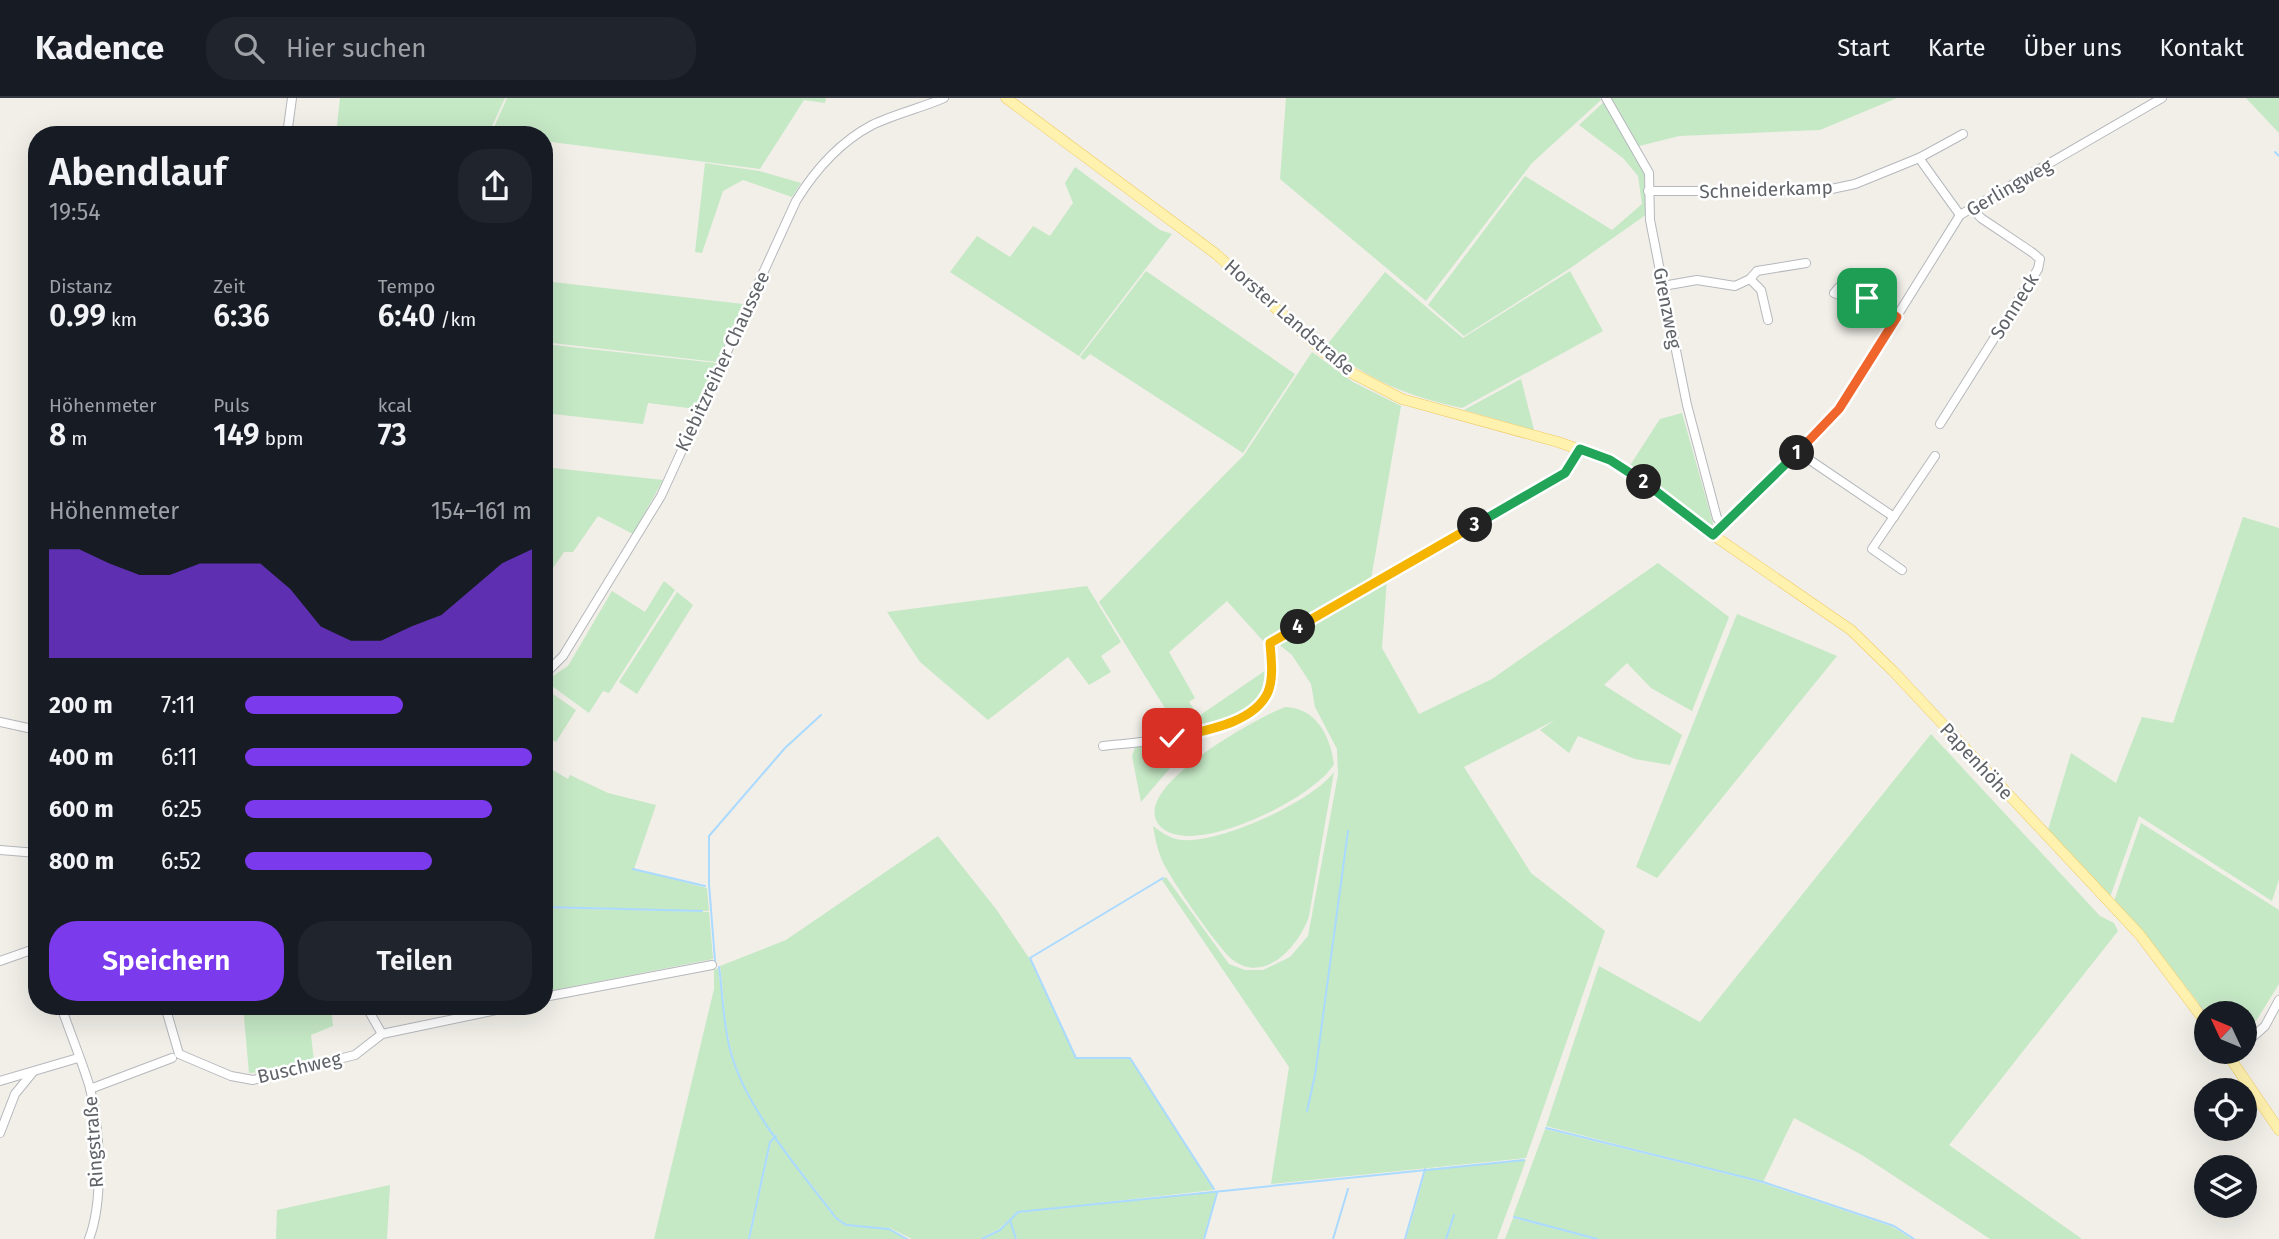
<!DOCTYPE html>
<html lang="de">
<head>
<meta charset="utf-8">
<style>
  body { margin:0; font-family:"Fira Sans",sans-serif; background:#20242c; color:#f1f3f6; height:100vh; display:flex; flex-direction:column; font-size:26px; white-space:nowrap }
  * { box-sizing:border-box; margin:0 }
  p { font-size:23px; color:#9ea1a6 }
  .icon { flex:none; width:38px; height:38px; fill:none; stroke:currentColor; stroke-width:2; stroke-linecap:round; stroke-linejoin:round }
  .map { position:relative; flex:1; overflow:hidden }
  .panel { position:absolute; left:28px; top:28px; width:525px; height:889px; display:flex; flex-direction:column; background:#171b24; border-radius:28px; box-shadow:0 7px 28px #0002 }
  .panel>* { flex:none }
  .needle { width:46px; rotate:314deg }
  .fabs { position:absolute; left:2194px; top:903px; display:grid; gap:14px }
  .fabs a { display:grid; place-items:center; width:63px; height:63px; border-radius:50%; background:#171b24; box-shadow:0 7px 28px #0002; font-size:35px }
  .pin { position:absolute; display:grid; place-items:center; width:60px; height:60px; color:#fff; margin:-30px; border-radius:14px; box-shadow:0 4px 10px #0006 }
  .km { position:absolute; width:35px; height:35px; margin:-18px; border-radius:50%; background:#222; color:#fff; font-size:19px; line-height:35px; text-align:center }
  .round { display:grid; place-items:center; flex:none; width:74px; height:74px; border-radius:28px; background:#20242c }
  .overview { display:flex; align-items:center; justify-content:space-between; height:119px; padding:0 21px }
  h1 { font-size:38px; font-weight:600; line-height:52px }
  .metrics { display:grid; grid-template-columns:repeat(3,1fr); gap:10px; height:119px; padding:7px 21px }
  .metrics div { display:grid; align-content:center }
  .metrics b { font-size:30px; font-weight:600 }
  .metrics small { font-size:19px; font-weight:400 }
  .metrics p { font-size:19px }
  .chart { height:196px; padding:14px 21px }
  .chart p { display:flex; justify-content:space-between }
  .chart svg { width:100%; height:126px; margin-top:7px; fill:#7c3aed; opacity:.7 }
  .button { display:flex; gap:14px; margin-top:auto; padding:14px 21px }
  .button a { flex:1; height:80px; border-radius:28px; background:#7c3aed; color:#fff; font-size:28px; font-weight:600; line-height:80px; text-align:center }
  .button a+a { background:#20242c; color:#f1f3f6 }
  ul { padding:0 21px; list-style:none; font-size:23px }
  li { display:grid; grid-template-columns:112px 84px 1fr; align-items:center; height:52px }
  li i { height:18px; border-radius:9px; background:#7c3aed }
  header { display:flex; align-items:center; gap:42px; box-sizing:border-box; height:98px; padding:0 35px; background:#171b24; border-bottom:2px solid #363941 }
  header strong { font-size:33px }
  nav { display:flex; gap:38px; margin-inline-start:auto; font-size:24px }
  .search { width:490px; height:63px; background:#20242c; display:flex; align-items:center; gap:18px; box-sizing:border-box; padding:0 24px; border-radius:28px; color:#9ea1a6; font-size:26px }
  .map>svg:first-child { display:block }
  .green { fill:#c5e8c5 }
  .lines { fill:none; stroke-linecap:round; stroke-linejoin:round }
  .stream { stroke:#aadaff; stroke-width:2 }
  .minor-casing { stroke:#b5b8bc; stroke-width:10 }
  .major-casing { stroke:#f2c960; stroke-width:11 }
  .minor { stroke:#fff; stroke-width:8 }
  .major { stroke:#fff2af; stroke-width:10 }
  .split-1-casing { stroke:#fff; stroke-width:14 }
  .split-2-casing { stroke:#fff; stroke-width:14 }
  .split-3-casing { stroke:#fff; stroke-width:14 }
  .split-4-casing { stroke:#fff; stroke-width:14 }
  .split-5-casing { stroke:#fff; stroke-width:14 }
  .split-1 { stroke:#f0652b; stroke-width:9 }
  .split-2 { stroke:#22a559; stroke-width:9 }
  .split-3 { stroke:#22a559; stroke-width:9 }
  .split-4 { stroke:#f5b400; stroke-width:9 }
  .split-5 { stroke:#f5b400; stroke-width:9 }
  .labels { text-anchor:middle; stroke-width:5; stroke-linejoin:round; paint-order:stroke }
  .street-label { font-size:19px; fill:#5f6368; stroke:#fff }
</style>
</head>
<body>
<header>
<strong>Kadence</strong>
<div class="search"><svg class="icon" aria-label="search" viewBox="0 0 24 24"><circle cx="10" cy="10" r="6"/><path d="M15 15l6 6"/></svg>Hier suchen</div>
<nav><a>Start</a><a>Karte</a><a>Über uns</a><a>Kontakt</a></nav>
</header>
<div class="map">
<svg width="2279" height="1141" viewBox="0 0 2279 1141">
  <rect width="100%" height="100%" fill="#f1efe8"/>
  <!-- green -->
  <g class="green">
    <polygon points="340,0 505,0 488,37 336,37"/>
    <polygon points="507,0 826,0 825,5 804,2 760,71 544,43 544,37 491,36"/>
    <polygon points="1286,0 1600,0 1601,2 1532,65 1426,203 1280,81"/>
    <polygon points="1611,0 1897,0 1820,32 1679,38 1639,48"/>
    <polygon points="2246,0 2279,0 2279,35"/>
    <polygon points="1605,3 1643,67 1647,116 1569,171 1464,238 1428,207 1525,78 1612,132 1642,106 1638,78 1623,60 1579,27"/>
    <polygon points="705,65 759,73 801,85 792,99 743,82 723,93 702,155 695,154"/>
    <polygon points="1075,69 1160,132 1172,136 1079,258 950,174 977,138 1010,159 1033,128 1050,138 1073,105 1065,85"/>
    <polygon points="1146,173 1295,276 1243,355 1090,256 1084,262 1080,259"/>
    <path d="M1570,173L1603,233L1462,310C1409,299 1369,282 1326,248L1385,174L1463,240Z"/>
    <polygon points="544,183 743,206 717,264 544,244"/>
    <polygon points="544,246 716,265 696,311 648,305 643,326 544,315"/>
    <path d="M1312,254L1353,284L1401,308L1371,481L1264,544L1227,503L1169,554L1195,600L1189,604L1199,618L1269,570C1259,626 1220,628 1172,637L1163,619L1168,615L1099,504L1244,357Z"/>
    <polygon points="1521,281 1534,332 1464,312"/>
    <polygon points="1682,315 1714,429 1629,369 1660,321"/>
    <polygon points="544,369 663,382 633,436 598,418 573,454 564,454 544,483"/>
    <polygon points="2243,419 2279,430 2279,781 2272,803 2139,718 2110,799 2048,732 2071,655 2116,685 2142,619 2173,625"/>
    <polygon points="1658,465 1729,519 1692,613 1651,590 1627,565 1604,587 1682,637 1670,667 1635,661 1578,638 1569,655 1540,632 1555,622 1464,669 1531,775 1605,833 1526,1060 1271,1086 1289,969 1162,782 1166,779 1229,866 1245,872 1263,872 1290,859 1308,838 1338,677 1337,651 1315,609 1311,586 1292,557 1276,544 1387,481 1382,550 1419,616 1492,581"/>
    <polygon points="664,483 675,492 609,595 603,593 589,615 545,583 568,568 612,493 645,514"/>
    <polygon points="1087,488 1121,544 1101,558 1111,574 1089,587 1068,559 988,622 920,564 887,514"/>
    <polygon points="677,494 693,507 637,596 619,584"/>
    <polygon points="1737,516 1837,558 1657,780 1636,769"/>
    <polygon points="544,590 576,612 556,644 544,638"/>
    <path d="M1285,609C1316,610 1330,637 1334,666C1315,700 1191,762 1160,728C1126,691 1259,619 1285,609Z"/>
    <polygon points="1931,636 2100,818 2114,825 2118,833 1949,1047 2082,1141 1990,1141 1862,1057 1794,1020 1763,1084 1546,1028 1599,868 1700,924"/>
    <polygon points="1188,640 1177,662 1141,704 1132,658 1136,647"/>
    <polygon points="544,667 568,681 570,677 608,695 656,707 634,771 707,790 709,813 544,808"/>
    <path d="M1334,674L1309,818C1300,846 1266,887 1233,862C1218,850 1168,778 1161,760C1157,750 1155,739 1153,728C1162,735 1171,741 1182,742C1219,746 1312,704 1334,674Z"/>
    <polygon points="2141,725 2279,812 2279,886 2256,923 2245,929 2245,915 2207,916 2149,841 2114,803"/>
    <path d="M938,738L996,811L1029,860L1076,961L1130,960L1214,1092L1017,1114L999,1131L980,1141H912L890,1130L846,1127L836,1119C801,1071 747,1012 732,955C724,927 724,896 720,868L786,842Z"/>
    <polygon points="544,810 709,814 713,861 544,894"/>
    <polygon points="718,870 730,955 748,996 775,1037 770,1044 748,1141 654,1141 714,891 714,872"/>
    <polygon points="243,908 331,908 333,928 311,937 314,963 280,973 249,975"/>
    <polygon points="1545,1031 1762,1085 1893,1129 1912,1141 1599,1141 1513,1118"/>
    <polygon points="776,1039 835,1120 846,1128 889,1131 906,1141 750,1141 771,1044"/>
    <polygon points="1526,1062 1497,1141 1406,1141 1426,1071"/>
    <polygon points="390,1087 387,1141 276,1141 277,1112"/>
    <polygon points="1217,1093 1203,1141 1017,1141 1015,1135 1016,1141 983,1141 1000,1132 1018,1115"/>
    <polygon points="1513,1120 1594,1141 1505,1141"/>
  </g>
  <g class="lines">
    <!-- stream -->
    <g class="stream">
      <polyline points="2275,54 2279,58"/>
      <polyline points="633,771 705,788"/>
      <polyline points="1163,780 1030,860 1076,960 1130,960 1214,1091"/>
      <polyline points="544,809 702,813"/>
      <polyline points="715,863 709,786 709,738 785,650 821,617"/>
      <path d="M719,869C723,897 723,928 731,955C747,1013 800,1072 836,1120L846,1127L889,1131L907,1141"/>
      <polyline points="2199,907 2207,917"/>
      <polyline points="1307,1013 1315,977 1348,733"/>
      <polyline points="1546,1030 1763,1084 1894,1128 1914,1141"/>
      <polyline points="1514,1119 1597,1141"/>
      <polyline points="1010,1122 1016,1141"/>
      <polyline points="749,1141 770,1044 776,1038"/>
      <polyline points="982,1141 1000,1132 1018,1114 1524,1062"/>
      <polyline points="1204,1141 1217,1095"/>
      <polyline points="1333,1141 1348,1091"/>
      <polyline points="1405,1141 1425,1071"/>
      <polyline points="1446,1141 1454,1117"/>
    </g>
    <defs>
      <g id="minor">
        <polyline points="1606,0 1649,75 1650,122 1663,188 1687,307 1717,420 1722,426"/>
        <polyline points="287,37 292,0"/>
        <polyline points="1919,60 1963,36"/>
        <polyline points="1648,93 1822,93 1855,86 1919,60 1960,117"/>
        <polyline points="1750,181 1757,173 1806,165"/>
        <polyline points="1663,188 1697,182 1735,188 1750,181 1761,192 1768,222"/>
        <polyline points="1855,195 1848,201 1834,195 1840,188 1867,200 1897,219"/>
        <polyline points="1940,326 2038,171 2040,161 2033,155 1981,120 1971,109"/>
        <polyline points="1798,354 1894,419"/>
        <polyline points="1713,437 1839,311 1960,117 2162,0"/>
        <polyline points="1902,472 1872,451 1935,358"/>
        <path d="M544,577L563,558L661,398L796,103C815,72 840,44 872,27C895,16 921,10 944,0"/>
        <polyline points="0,624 37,632"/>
        <path d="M1103,648C1145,643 1249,639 1268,593C1274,579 1271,560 1271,545L1565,375L1580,351"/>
        <polyline points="0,752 37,755"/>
        <polyline points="0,863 37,850"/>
        <polyline points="544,899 712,867"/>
        <path d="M61,908C70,935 82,963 90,990C100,1030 104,1103 89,1141"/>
        <polyline points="165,908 179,956 231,978 253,982 355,957 382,936 516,908"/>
        <polyline points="366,908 382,936"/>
        <polyline points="2245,946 2265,928 2279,902"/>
        <polyline points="0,983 78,960"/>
        <polyline points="90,991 172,960"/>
        <polyline points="0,1035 15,996 33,974"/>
      </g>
      <g id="major">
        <polyline points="1006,0 1216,156 1326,256 1352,275 1402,301 1558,344 1610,362 1638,379 1713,437 1851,532 1894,574 2140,837 2207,926"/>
        <polyline points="2226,954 2279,1032"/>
      </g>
    </defs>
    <!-- minor casing -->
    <use href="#minor" class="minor-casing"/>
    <!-- major casing -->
    <use href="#major" class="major-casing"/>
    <!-- minor -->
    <use href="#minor" class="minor"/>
    <!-- major -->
    <use href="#major" class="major"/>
  </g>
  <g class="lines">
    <defs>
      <polyline id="split-1" points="1797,355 1839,311 1897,219 1867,200"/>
      <polyline id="split-2" points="1644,384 1713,437 1797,355"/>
      <polyline id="split-3" points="1475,427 1565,375 1580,351 1610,362 1644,384"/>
      <polyline id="split-4" points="1298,529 1475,427"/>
      <path id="split-5" d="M1172,640C1202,633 1254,626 1268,594C1274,579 1271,560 1270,545L1298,529"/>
    </defs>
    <!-- split-1 casing -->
    <use href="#split-1" class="split-1-casing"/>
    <!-- split-2 casing -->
    <use href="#split-2" class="split-2-casing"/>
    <!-- split-3 casing -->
    <use href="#split-3" class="split-3-casing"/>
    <!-- split-4 casing -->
    <use href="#split-4" class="split-4-casing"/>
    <!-- split-5 casing -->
    <use href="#split-5" class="split-5-casing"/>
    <!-- split-1 -->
    <use href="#split-1" class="split-1"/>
    <!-- split-2 -->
    <use href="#split-2" class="split-2"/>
    <!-- split-3 -->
    <use href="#split-3" class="split-3"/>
    <!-- split-4 -->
    <use href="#split-4" class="split-4"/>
    <!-- split-5 -->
    <use href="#split-5" class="split-5"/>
  </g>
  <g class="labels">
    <!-- street labels -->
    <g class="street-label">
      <text transform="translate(2009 89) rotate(-30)" y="7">Gerlingweg</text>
      <text transform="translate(1766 91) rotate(-2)" y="7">Schneiderkamp</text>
      <text transform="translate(2014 208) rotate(-58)" y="7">Sonneck</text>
      <text transform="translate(1668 210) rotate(79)" y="7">Grenzweg</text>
      <text transform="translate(1290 219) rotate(41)" y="7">Horster Landstraße</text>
      <text transform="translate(722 263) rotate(-65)" y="7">Kiebitzreiher Chaussee</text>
      <text transform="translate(1977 663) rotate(47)" y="7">Papenhöhe</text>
      <text transform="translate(299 969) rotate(-13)" y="7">Buschweg</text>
      <text transform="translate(93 1044) rotate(-94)" y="7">Ringstraße</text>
    </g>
  </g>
</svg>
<div class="fabs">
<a><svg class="needle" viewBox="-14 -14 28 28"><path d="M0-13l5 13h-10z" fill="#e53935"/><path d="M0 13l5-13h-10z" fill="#9ea1a6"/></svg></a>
<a><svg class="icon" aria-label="locate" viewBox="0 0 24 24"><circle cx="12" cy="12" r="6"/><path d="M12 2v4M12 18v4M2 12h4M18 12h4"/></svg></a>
<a><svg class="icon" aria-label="layers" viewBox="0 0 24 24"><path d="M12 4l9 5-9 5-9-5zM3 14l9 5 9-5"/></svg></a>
</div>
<div class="pin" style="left:1867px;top:200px;background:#1e9e55"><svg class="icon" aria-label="arrive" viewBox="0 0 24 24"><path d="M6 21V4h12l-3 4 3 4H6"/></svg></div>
<div class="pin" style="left:1172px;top:640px;background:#d93025"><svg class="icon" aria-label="check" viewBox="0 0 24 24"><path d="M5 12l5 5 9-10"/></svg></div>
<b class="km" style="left:1797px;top:355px">1</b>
<b class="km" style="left:1644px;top:384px">2</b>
<b class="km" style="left:1475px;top:427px">3</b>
<b class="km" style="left:1298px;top:529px">4</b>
<section class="panel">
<div class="overview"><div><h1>Abendlauf</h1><p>19:54</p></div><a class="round"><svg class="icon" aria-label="share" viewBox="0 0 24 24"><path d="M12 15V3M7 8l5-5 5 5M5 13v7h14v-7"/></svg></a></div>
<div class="metrics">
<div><p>Distanz</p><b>0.99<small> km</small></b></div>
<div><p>Zeit</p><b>6:36</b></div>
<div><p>Tempo</p><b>6:40<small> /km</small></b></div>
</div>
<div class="metrics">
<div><p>Höhenmeter</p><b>8<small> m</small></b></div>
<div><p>Puls</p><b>149<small> bpm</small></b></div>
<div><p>kcal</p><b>73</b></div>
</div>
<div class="chart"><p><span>Höhenmeter</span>154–161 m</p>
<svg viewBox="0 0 160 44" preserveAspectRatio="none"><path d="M0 44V6L10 6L20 11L30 15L40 15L50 11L60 11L70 11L80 20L90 33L100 38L110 38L120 33L130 29L140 20L150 11L160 6V44z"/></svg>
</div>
<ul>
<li><b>200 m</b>7:11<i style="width:55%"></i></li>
<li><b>400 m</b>6:11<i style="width:100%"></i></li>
<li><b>600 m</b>6:25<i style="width:86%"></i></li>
<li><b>800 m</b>6:52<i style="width:65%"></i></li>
</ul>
<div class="button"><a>Speichern</a><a>Teilen</a></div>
</section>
</div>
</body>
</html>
